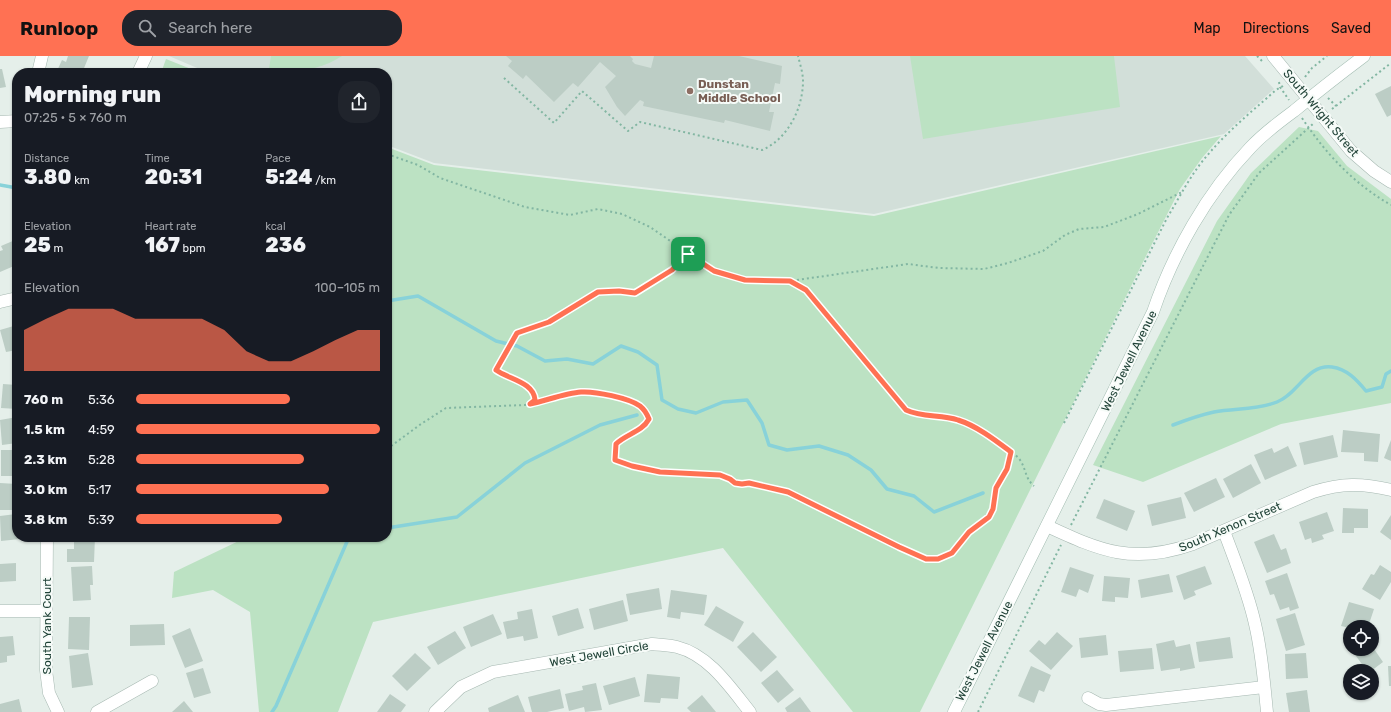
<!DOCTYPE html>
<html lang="en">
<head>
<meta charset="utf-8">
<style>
  body { margin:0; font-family:Rubik,sans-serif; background:#20242c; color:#f1f3f6; height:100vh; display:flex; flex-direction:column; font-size:15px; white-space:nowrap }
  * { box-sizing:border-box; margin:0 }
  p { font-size:13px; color:#9ea1a6 }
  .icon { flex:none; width:22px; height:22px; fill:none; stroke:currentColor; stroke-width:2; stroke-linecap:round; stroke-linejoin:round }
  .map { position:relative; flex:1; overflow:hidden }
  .drawer { position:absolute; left:12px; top:12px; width:380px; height:474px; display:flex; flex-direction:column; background:#171b24; border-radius:16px; box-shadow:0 1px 3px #0004 }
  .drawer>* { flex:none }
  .controls { position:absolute; left:1343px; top:564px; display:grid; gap:8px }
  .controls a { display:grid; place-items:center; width:36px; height:36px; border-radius:50%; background:#171b24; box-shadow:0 1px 3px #0004; font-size:20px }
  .pin { position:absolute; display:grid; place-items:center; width:34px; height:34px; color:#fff; margin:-17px; border-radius:8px; box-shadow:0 2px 6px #0006 }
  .round { display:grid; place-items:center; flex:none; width:42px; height:42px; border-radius:16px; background:#20242c }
  .summary { display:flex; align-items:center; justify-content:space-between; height:68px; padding:0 12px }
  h1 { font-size:22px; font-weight:800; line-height:30px }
  .stats { display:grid; grid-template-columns:repeat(3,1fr); gap:6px; height:68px; padding:4px 12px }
  .stats div { display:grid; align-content:center }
  .stats b { font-size:20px; font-weight:800 }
  .stats small { font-size:11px; font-weight:400 }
  .stats p { font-size:11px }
  .chart { height:112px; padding:8px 12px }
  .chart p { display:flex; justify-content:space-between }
  .chart svg { width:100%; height:72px; margin-top:4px; fill:#ff7153; opacity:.7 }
  ul { padding:0 12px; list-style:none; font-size:13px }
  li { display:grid; grid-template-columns:64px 48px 1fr; align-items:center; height:30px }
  li i { height:10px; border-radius:5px; background:#ff7153 }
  header { display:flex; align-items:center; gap:24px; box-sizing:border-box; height:56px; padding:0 20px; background:#ff7153; color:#111 }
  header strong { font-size:19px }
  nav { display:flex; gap:22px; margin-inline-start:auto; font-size:14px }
  .search { width:280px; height:36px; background:#20242c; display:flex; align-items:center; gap:10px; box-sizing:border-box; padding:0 14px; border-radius:16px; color:#9ea1a6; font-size:15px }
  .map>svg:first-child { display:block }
  .built { fill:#d2dfd9 }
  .green { fill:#bce2c3 }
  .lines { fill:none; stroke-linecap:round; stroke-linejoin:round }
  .stream { stroke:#88d2d9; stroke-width:3.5 }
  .building { fill:#bccdc5 }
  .minor-casing { stroke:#a6b8b1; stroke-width:13 }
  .tertiary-casing { stroke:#a6b8b1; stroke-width:13 }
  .secondary-casing { stroke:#a2bcb1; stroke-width:13 }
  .path { stroke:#82b6a2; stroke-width:2; stroke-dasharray:2 3; stroke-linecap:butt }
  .minor { stroke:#fff; stroke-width:12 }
  .tertiary { stroke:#fff; stroke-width:12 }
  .secondary { stroke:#fff; stroke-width:12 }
  .route-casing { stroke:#fff; stroke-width:8 }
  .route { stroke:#ff7153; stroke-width:5 }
  .education-dot { fill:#8d6e63; stroke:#f6fbf8; stroke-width:1.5 }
  .labels { text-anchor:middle; stroke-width:4; stroke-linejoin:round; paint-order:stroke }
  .education-label { font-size:12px; font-weight:bold; fill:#785e54; stroke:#f6fbf8; text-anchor:start }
  .street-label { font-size:12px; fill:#214338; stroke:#f6fbf8 }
</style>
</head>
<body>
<header>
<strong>Runloop</strong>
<div class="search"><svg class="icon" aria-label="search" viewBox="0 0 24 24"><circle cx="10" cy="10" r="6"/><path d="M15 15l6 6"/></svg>Search here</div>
<nav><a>Map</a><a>Directions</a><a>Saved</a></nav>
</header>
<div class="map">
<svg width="1391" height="656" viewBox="0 0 1391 656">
  <rect width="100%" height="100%" fill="#e5efea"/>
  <!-- built -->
  <polygon class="built" points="169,0 1245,0 1274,33 1224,78 874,158 434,107 387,89 387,17 209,17"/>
  <!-- green -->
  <g class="green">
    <path d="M271,0H342C320,14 295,18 269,13Z"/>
    <polygon points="910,0 1114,0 1120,51 923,83"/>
    <polygon points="166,3 201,17 161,17"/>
    <polygon points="1299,71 1318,75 1347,110 1391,143 1391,347 1281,368 1143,426 1093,409 1217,165 1251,117"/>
    <polygon points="1221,80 1202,102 1180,133 1149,194 920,656 853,656 723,492 373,566 338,656 259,656 250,556 213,534 172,542 174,516 247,481 387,481 387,369 392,361 387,355 387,91 434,109 874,160"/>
  </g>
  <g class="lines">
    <!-- stream -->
    <g class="stream">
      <polyline points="0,129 17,132"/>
      <polyline points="387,245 418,240 496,285 517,290 545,305 567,303 593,308 621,290 638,296 657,309 662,344 678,353 696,357 723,346 747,344 762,367 769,389 787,394 819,390 848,399 871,414 887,433 914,440 934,456 983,437"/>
      <path d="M1173,369C1186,364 1200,359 1214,356C1235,352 1257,354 1277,346C1298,338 1307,308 1332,311C1347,313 1357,324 1366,335L1382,331L1386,318L1391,315"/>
      <polyline points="387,472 457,461 525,407 600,369 637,359"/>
      <polyline points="272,656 276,650 349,481"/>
    </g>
  </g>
  <!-- building -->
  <g class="building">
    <polygon points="68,0 89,0 82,17 56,17 62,4 66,6"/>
    <polygon points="506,0 630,0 633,3 632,5 635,8 651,12 654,0 739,0 782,10 780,28 775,27 769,56 774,56 770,75 725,64 724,67 643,50 644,46 640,44 625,60 617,51 605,31 616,20 600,6 578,31 573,27 554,46 526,19 523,23 508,10 512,5"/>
    <polygon points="0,13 2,13 6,31 0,32"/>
    <polygon points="1391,30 1391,59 1387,61 1375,38"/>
    <polygon points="15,184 17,188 17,215 14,210 0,216 0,195 3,194 1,190"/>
    <polygon points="17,269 17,294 6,296 0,274"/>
    <polygon points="3,328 17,329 17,353 1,352"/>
    <polygon points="17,361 17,387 2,389 0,364"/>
    <polygon points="1343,374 1380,378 1378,406 1364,405 1364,397 1341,396"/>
    <polygon points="1333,379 1338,401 1304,409 1299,387"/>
    <polygon points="1391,384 1391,405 1384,402"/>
    <polygon points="1288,390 1297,410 1265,424 1254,399 1272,392 1274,397"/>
    <rect x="1" y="394" width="16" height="26"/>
    <polygon points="1251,408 1261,427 1233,442 1223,423"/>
    <polygon points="1216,422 1225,441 1194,456 1184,437"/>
    <polygon points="0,427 17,428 17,454 0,454"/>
    <polygon points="1181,441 1186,462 1152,470 1147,449"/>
    <polygon points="1104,443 1135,455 1127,475 1096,462"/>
    <polygon points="1343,452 1368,453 1368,472 1354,472 1354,477 1342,477"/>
    <polygon points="1327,456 1334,475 1322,479 1324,483 1312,487 1311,482 1305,484 1299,466"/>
    <polygon points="16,458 17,481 20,483 1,485 0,460"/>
    <polygon points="1391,459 1391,484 1380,476"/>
    <polygon points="1274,478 1281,494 1286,492 1291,507 1267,517 1254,486"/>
    <polygon points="74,481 95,481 94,506 67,506 67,493 74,493"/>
    <polygon points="16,507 16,525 0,526 0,508"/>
    <polygon points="1380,509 1391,516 1391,526 1380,544 1362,533 1371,518 1374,519"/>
    <polygon points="92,510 93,529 90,529 91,544 73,545 71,511"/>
    <polygon points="1205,510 1212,528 1194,535 1196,539 1184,544 1176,520"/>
    <polygon points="1070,511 1094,519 1088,537 1079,533 1076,541 1061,536"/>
    <polygon points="1287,517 1299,552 1290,555 1289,551 1280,554 1274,538 1270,539 1265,525"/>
    <polygon points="1169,518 1173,536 1141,542 1138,524"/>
    <polygon points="1104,520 1130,522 1128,542 1115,541 1115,546 1102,545"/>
    <polygon points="659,532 662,553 630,559 626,538"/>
    <polygon points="671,534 707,539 704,559 681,556 680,563 667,561"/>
    <polygon points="623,544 628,565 594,574 589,553"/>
    <polygon points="1349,546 1374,553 1368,571 1355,568 1354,571 1350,571 1350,572 1341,570"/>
    <polygon points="716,550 744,566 733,586 704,569"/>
    <polygon points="578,552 584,572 558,580 552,560"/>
    <polygon points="532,553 538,582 524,585 523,580 507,583 503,566 518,563 517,556"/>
    <polygon points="1295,557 1305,589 1286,595 1276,563"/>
    <polygon points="493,558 502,578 471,591 463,571"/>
    <polygon points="69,561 90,561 89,594 68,593"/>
    <polygon points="164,568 165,589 130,590 130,569"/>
    <polygon points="190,572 203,605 185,612 172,580"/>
    <polygon points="455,575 466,592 438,609 427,591"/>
    <polygon points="753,576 777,601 761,616 737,591"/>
    <polygon points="1057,576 1073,590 1051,614 1029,595 1039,584 1045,589"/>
    <polygon points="1106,579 1108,599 1081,602 1079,582"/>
    <polygon points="13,580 15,599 7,600 7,606 0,607 0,581"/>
    <polygon points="1230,581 1233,602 1199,606 1196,586"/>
    <polygon points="1174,584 1176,591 1190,588 1195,612 1180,615 1180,612 1161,615 1156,588"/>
    <polygon points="1372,590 1383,606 1371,615 1367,615 1353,596 1358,593 1372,593"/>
    <polygon points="1152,592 1154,613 1120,616 1118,595"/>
    <polygon points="88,597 93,629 72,632 69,600"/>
    <polygon points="415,597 431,612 407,635 392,620"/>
    <polygon points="1306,597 1308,622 1286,623 1285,598"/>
    <polygon points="1031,610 1051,619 1044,636 1039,634 1034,647 1018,640"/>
    <polygon points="1388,610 1391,610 1391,630 1389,630"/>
    <polygon points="203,612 211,637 194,642 186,617"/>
    <polygon points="777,614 794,634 778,647 761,627"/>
    <polygon points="647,618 680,621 678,643 661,642 660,647 644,646"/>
    <polygon points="635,621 640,640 609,649 603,630"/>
    <polygon points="596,627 602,654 585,656 584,651 569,655 565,638 583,634 582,630"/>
    <polygon points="560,633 564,652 547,656 532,656 528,641"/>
    <polygon points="1307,634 1310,656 1289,656 1286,637"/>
    <polygon points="390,638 406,649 401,656 377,656"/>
    <polygon points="518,639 525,656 489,656 488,652"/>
    <polygon points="702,639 716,656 691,656 687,652"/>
    <polygon points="800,641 811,656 787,656 785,652"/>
    <polygon points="19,643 22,656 0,656 0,648"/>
    <polygon points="184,645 193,656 172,656"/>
  </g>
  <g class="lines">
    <defs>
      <g id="minor">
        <polyline points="38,17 42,0"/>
        <polyline points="138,17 146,0"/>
        <polyline points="0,66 17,65"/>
        <polyline points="0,246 17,242"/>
        <path d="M1047,470C1101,495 1133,509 1193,488L1313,436C1342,427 1362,427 1391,434"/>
        <path d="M1224,475C1235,505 1248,536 1255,568C1262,597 1264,626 1267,656"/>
        <polyline points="47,481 46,614 49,637 58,656"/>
        <polyline points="0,555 46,555"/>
        <polyline points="1088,642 1099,648 1106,649 1264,631"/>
        <polyline points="97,656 152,625"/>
        <path d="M435,656L461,631L493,616L652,588C660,589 669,589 677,591C709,599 730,631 750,656"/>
      </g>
      <polyline id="tertiary" points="1273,0 1351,95 1374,115 1391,126"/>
      <path id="secondary" d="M954,656L1153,256C1173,197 1207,137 1250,92C1263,78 1279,66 1294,55C1317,36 1340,18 1364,0"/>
    </defs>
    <!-- minor casing -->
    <use href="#minor" class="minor-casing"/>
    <!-- tertiary casing -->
    <use href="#tertiary" class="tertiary-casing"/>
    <!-- secondary casing -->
    <use href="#secondary" class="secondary-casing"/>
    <!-- path -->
    <g class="path">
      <polyline points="1257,0 1262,5"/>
      <polyline points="1305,21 1312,12 1327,0"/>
      <path d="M504,22L554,67L582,35L628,75L640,66L762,94C788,83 803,52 803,25C803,17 800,8 798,0"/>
      <polyline points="1279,26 1280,31 1289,44"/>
      <polyline points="1328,42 1336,50"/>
      <polyline points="1332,53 1391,7"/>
      <path d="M1302,62C1326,98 1354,128 1391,149"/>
      <polyline points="387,98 418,109 440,122 525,151 570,159 598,153 622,158 650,171 714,215 745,224 790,225 908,208 939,212 984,213 1008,207 1043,195 1065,179 1079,173 1104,171 1138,158 1182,136"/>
      <path d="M791,226L806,234L819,248L906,354C923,362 941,358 958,364C977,370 995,384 1011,396"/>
      <path d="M531,347L535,344C534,326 508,322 496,314L517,277L549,266L598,237L619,235L635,237L672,214L688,198"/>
      <path d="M1064,367L1167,162C1178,144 1188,124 1201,107C1223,79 1250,57 1276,34L1283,30"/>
      <path d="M387,393L421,368L446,352L525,349L581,336L599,337L626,344L640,350L646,357L649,363C642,376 626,378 616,388L615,404L632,410L660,416L720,419L731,423L735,427L742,428L749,427L788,436L899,491L926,503H938L952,497L969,476L989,461L993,453L996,432L1007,413L1011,396C1028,406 1022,420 1034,430"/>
      <polyline points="1071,469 1229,159 1259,117 1314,67"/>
      <polyline points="978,656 1061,489"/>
    </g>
    <!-- minor -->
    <use href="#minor" class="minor"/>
    <!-- tertiary -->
    <use href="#tertiary" class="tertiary"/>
    <!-- secondary -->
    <use href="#secondary" class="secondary"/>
  </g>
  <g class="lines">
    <defs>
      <path id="route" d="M688,198L714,215L745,224L790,225L806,234L906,354C923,362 941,358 958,364C977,370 995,384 1011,396L1007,413L996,432L993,453L989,461L969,476L952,497L938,503H926L899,491L788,436L749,427L742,428L735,427L730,423L720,419L660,416L632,410L615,404L616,388C626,378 642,376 649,363C647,358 645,354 640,350C629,342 595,335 581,336C566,337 545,345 530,348L535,344C534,326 508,323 496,314L517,277L549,266L598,236L619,235L635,237L672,214Z"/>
    </defs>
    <!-- route casing -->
    <use href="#route" class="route-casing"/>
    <!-- route -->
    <use href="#route" class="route"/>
  </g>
  <!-- markers -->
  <circle class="education-dot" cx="690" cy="35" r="4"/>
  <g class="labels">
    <!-- education labels -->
    <g class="education-label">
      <text x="698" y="32">Dunstan<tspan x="698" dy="14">Middle School</tspan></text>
    </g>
    <!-- street labels -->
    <g class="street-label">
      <text transform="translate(1321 57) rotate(50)" y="4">South Wright Street</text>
      <text transform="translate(1129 305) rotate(-64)" y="4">West Jewell Avenue</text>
      <text transform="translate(1230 471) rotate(-23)" y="4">South Xenon Street</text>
      <text transform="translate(47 570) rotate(-90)" y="4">South Yank Court</text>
      <text transform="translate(984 595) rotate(-63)" y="4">West Jewell Avenue</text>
      <text transform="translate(599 598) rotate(-10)" y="4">West Jewell Circle</text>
    </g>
  </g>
</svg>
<div class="controls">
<a><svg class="icon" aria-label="locate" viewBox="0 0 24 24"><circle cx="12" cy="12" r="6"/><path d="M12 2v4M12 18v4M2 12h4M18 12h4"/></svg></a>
<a><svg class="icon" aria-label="layers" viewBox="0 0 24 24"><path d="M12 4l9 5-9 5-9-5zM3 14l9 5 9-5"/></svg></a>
</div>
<div class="pin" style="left:688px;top:198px;background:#1e9e55"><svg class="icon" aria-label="arrive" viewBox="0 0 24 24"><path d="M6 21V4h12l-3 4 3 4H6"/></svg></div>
<section class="drawer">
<div class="summary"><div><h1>Morning run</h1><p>07:25 · 5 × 760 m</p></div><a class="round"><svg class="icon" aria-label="share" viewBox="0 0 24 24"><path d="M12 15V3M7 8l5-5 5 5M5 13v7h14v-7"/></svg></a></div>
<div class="stats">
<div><p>Distance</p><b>3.80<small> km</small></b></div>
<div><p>Time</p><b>20:31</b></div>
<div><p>Pace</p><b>5:24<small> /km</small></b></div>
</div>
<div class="stats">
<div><p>Elevation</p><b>25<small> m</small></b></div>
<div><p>Heart rate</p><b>167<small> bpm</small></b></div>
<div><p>kcal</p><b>236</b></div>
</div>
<div class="chart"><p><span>Elevation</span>100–105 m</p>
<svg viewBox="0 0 160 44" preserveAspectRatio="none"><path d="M0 44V19L10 12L20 6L30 6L40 6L50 12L60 12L70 12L80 12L90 19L100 32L110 38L120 38L130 32L140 25L150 19L160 19V44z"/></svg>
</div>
<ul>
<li><b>760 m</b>5:36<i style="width:63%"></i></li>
<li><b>1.5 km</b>4:59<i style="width:100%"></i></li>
<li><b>2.3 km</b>5:28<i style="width:69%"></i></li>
<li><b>3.0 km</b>5:17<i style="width:79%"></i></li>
<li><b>3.8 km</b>5:39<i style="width:60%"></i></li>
</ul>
</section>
</div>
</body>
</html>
